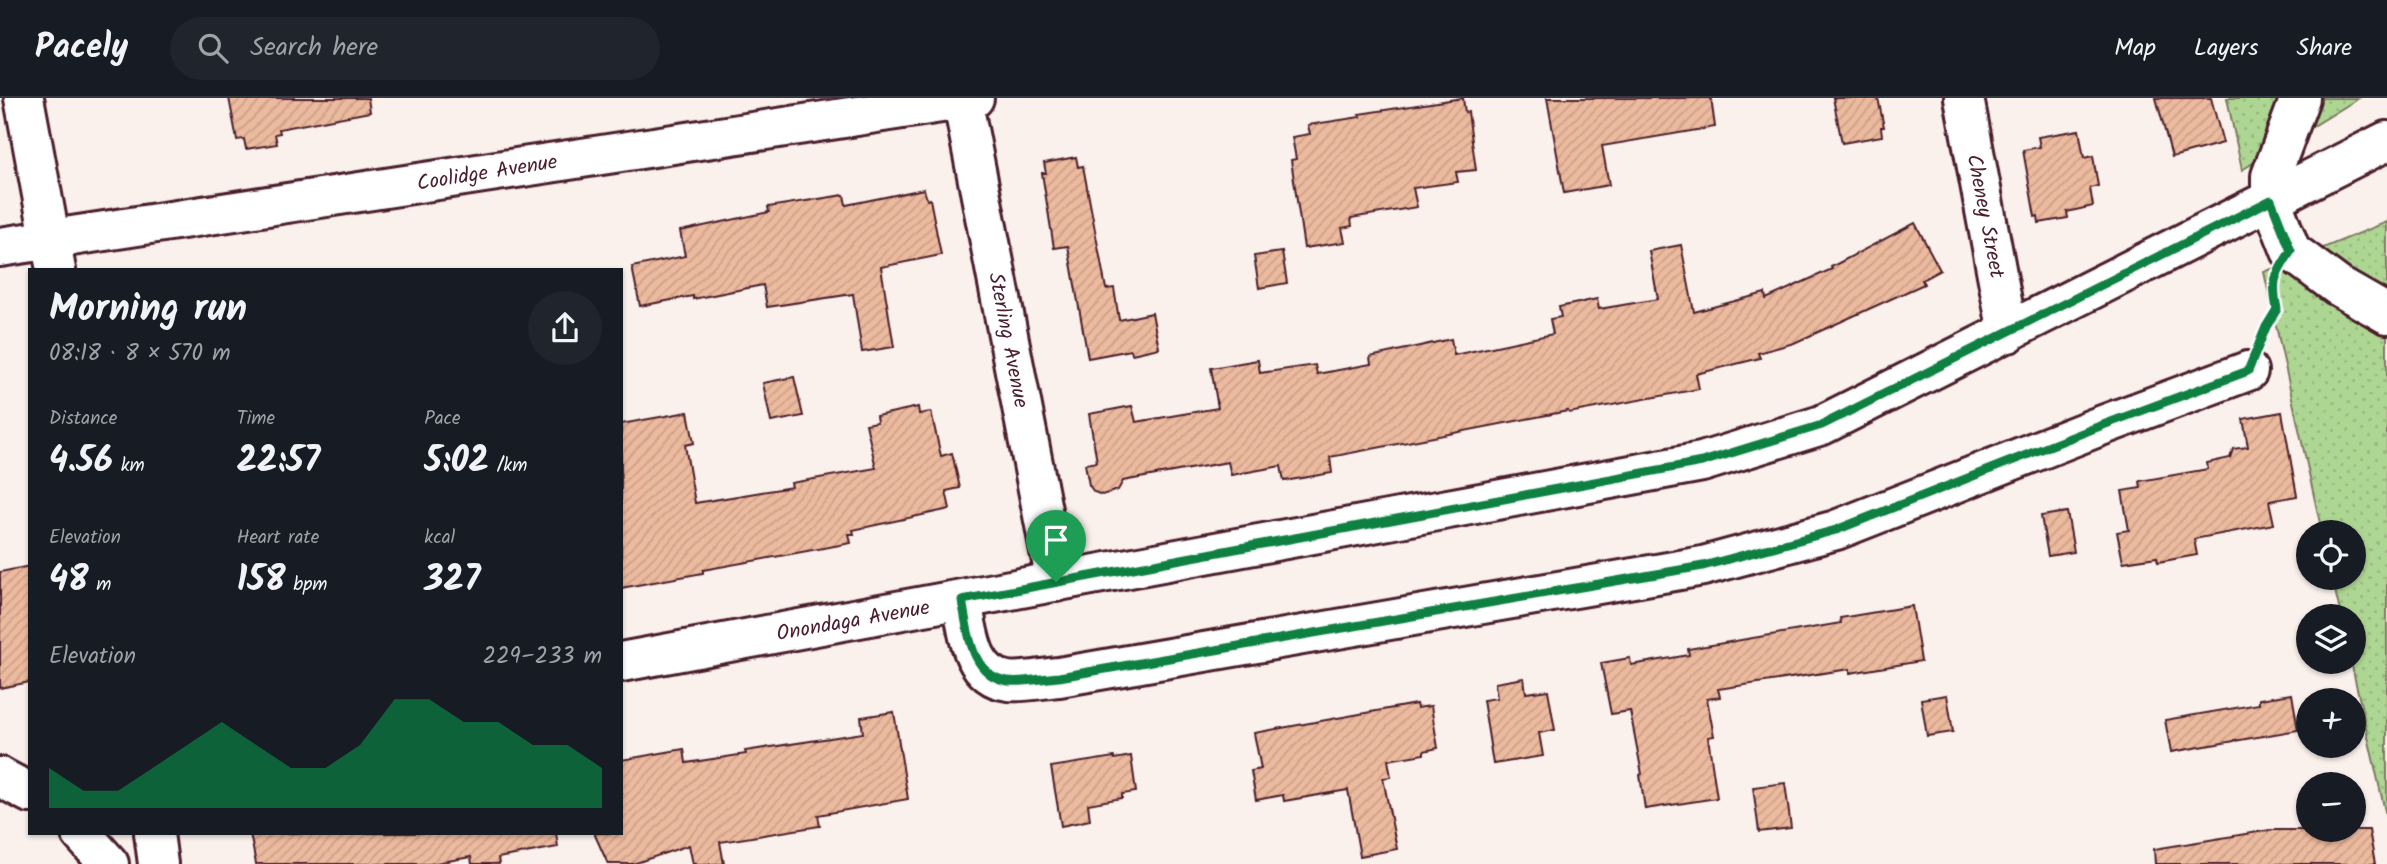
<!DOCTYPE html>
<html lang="en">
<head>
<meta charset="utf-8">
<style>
  body { margin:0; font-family:Kalam,sans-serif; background:#20242c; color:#f1f3f6; height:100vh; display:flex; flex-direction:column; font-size:26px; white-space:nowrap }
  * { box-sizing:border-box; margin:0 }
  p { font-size:23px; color:#9ea1a6 }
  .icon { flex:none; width:38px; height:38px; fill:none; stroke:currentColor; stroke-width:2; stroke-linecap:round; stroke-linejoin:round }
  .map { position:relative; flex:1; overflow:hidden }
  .sheet { position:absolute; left:28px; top:170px; width:595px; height:567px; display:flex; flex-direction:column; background:#171b24; border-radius:0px; box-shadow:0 2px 5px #0004 }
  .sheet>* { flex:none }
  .controls { position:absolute; left:2296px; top:422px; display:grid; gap:14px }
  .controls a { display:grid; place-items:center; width:70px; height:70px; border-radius:50%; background:#171b24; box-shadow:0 2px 5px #0004; font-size:35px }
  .pin { position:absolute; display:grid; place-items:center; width:60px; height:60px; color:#fff; margin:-72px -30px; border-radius:50% 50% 50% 0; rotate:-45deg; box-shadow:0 0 7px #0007 }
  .pin .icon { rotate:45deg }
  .round { display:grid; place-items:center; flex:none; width:74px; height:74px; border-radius:37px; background:#20242c }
  .summary { display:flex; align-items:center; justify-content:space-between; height:119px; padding:0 21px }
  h1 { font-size:38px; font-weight:700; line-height:52px }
  .figures { display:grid; grid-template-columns:repeat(3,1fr); gap:10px; height:119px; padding:7px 21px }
  .figures div { display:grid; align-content:center }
  .figures b { font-size:35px; font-weight:700 }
  .figures small { font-size:19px; font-weight:400 }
  .figures p { font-size:19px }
  .chart { height:196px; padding:14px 21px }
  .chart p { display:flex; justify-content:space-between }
  .chart svg { width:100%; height:126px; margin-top:7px; fill:#0b8043; opacity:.7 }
  header { display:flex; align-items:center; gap:42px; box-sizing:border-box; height:98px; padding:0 35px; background:#171b24; border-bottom:2px solid #363941 }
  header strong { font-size:33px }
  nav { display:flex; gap:38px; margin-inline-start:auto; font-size:24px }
  .search { width:490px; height:63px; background:#20242c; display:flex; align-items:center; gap:18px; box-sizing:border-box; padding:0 24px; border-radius:38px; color:#9ea1a6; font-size:26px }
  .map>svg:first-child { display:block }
  .park { fill:url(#park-dots); stroke:#7c7a5f; stroke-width:2 }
  .building { fill:url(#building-hatch); stroke:#4a1f2b; stroke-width:2 }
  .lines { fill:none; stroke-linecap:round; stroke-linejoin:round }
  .minor-casing { stroke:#4a1f2b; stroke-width:44 }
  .path { stroke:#4a1f2b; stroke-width:4.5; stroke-dasharray:2 5; stroke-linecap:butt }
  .minor { stroke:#fff; stroke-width:38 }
  .route-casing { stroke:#fff; stroke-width:14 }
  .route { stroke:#0b8043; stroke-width:9 }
  .labels { text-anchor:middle; stroke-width:7; stroke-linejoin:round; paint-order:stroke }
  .street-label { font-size:21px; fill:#4a1f2b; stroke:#fff }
</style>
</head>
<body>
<header>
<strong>Pacely</strong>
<div class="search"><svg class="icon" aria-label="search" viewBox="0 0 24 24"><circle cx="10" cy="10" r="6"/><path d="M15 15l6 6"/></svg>Search here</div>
<nav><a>Map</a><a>Layers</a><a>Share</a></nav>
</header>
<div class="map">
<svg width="2387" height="766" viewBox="0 0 2387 766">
  <defs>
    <pattern id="park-dots" width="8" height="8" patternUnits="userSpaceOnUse" patternTransform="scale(1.75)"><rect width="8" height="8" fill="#aed693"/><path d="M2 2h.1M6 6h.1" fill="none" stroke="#97b77f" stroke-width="1.8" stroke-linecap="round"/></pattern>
    <pattern id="building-hatch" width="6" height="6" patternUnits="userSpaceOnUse" patternTransform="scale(1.75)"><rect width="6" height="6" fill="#ecba9e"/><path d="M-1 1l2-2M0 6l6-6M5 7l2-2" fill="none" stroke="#cc9f88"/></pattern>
  </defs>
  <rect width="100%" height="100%" fill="#fbf1ec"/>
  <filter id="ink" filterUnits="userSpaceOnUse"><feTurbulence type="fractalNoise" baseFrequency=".0143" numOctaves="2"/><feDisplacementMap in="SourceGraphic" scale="14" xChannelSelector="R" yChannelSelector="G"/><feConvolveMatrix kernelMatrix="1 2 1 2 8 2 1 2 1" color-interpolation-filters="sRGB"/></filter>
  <g filter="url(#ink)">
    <!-- park -->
    <g class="park">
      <polygon points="2227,0 2359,0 2242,72"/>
      <polygon points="2387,124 2387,722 2351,564 2354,564 2354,518 2341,518 2332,480 2354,480 2354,434 2322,434 2264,174"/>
    </g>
    <!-- building -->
    <g class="building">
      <polygon points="229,0 368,0 370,14 279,31 280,35 275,36 277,46 246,51 244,41 237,42"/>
      <polygon points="1463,0 1465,15 1468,14 1476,72 1456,74 1458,84 1413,90 1417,109 1351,120 1352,128 1342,130 1345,144 1304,150 1291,62 1296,61 1292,39 1310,36 1308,27 1360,19 1359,16"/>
      <polygon points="1547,0 1711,0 1715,29 1602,48 1609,87 1564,95"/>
      <polygon points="1833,0 1878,0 1884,29 1881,29 1882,38 1842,45"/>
      <polygon points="2156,0 2211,0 2223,45 2172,59"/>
      <polygon points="2079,32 2084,60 2093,58 2098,88 2090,90 2093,108 2067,114 2068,120 2039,125 2038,118 2035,119 2023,52 2040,49 2038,39"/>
      <polygon points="1076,59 1078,69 1083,68 1106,191 1114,190 1119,222 1152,215 1159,250 1132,256 1131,252 1088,260 1068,148 1054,150 1042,75 1046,75 1044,65"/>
      <polygon points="924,91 927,102 930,101 941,157 881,169 894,249 862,254 853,196 767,209 763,187 693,201 693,198 640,208 632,169 685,158 680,133 769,114 768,109 844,97 846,107"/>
      <polygon points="1915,125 1940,172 1922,182 1924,186 1794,245 1758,255 1760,260 1696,276 1699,291 1569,315 1568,313 1330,359 1332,375 1284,383 1281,368 1231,377 1228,364 1123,383 1118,392 1102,397 1094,394 1089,387 1085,366 1097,364 1089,316 1132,308 1136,324 1218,310 1211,270 1258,262 1260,275 1315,267 1317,276 1371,266 1370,259 1451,241 1454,257 1553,236 1550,221 1561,219 1559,209 1597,201 1599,211 1658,201 1649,153 1681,147 1694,214 1765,195 1766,201 1832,171 1831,169"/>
      <polygon points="1282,154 1287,185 1259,190 1254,158"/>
      <polygon points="794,279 803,318 771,324 763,285"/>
      <polygon points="918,309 919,316 931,314 941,358 952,355 960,390 946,393 950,411 853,432 854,436 849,436 851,445 703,472 703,475 621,490 621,326 688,314 694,345 685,347 695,405 792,389 791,385 876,370 866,326 877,324 876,318"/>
      <polygon points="2282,314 2297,398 2269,403 2274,426 2194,441 2197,457 2158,464 2157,459 2123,464 2117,434 2129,432 2122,393 2141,390 2140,383 2208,371 2207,365 2230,360 2233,351 2248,349 2243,321"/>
      <polygon points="2067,414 2074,454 2048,458 2041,418"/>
      <polygon points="30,468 30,584 0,590 0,474"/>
      <polygon points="1912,508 1921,563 1850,575 1850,571 1718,591 1720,599 1707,601 1714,638 1708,639 1717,700 1645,711 1640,677 1642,676 1630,613 1611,616 1601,565 1630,560 1631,567 1689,557 1688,551 1841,525 1840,520"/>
      <polygon points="1524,580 1526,595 1548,592 1555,632 1539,635 1543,658 1493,666 1483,602 1497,600 1495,585"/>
      <polygon points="2292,596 2298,632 2171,654 2165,622 2259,606 2259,601"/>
      <polygon points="1947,597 1953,634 1927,638 1921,601"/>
      <polygon points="1416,606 1417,610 1431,608 1438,650 1424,653 1424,656 1388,662 1391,679 1383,680 1397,751 1360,758 1348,692 1284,703 1283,697 1256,702 1251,673 1261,671 1254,635"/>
      <polygon points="894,614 908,701 818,717 820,728 720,744 724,766 693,766 689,747 633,766 608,766 594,735 621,735 621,662 684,651 686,665 746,656 745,653 863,635 861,619"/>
      <polygon points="1131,658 1136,694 1122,696 1122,700 1088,706 1090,722 1061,728 1051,669 1114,659 1115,661"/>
      <polygon points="1785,685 1791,730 1759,734 1753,689"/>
      <polygon points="2270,732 2369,732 2375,766 2155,766 2154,751"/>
      <polygon points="250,735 556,735 558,749 498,760 499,766 472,766 471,759 430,766 256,766"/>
    </g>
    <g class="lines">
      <defs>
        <g id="minor">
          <polyline points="24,0 56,172"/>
          <polyline points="962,0 1056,484"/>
          <polyline points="1964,0 2008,235"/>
          <polyline points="2300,0 2271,78 2271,102 2291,153 2338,188 2387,216"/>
          <polyline points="0,149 974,0"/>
          <path d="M962,502C968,532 970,578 1008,583C1024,585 1043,580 1059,579L1703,468L1836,432L2095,330L2248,273"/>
          <polyline points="621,564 1702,364 1822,327 2387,43"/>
          <polyline points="0,679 30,695"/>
          <polyline points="81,735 109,766"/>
          <polyline points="154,735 158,766"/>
        </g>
      </defs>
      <!-- minor casing -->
      <use href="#minor" class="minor-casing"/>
      <!-- path -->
      <polyline class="path" points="2262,240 2277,211 2273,187"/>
      <!-- minor -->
      <use href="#minor" class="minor"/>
    </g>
  </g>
  <g class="lines" filter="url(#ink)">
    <defs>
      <path id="route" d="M2271,102L2291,153C2275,178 2271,181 2277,211L2266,229L2248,273L2095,330L1836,432L1703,468L1059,579C1043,580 1024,585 1008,583C970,578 968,532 962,502L1702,364L1822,327Z"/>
    </defs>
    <!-- route casing -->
    <use href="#route" class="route-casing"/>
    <!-- route -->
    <use href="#route" class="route"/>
  </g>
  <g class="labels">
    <!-- street labels -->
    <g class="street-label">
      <text transform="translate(487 74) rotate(-9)" y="7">Coolidge Avenue</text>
      <text transform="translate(1986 118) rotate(79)" y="7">Cheney Street</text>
      <text transform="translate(1009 242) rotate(79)" y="7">Sterling Avenue</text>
      <text transform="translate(853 522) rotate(-10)" y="7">Onondaga Avenue</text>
    </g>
  </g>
</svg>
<div class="controls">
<a><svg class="icon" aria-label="locate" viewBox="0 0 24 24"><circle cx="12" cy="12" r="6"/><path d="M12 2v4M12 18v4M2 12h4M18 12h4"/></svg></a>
<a><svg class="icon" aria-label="layers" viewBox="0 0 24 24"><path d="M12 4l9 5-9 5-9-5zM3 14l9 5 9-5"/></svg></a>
<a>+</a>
<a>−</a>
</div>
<div class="pin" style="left:1056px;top:484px;background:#1e9e55"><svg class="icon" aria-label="arrive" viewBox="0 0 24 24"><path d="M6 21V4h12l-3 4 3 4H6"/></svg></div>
<section class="sheet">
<div class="summary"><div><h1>Morning run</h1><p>08:18 · 8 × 570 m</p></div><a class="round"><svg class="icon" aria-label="share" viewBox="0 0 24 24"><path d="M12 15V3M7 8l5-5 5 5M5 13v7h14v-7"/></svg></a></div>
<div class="figures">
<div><p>Distance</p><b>4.56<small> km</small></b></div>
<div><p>Time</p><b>22:57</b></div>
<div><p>Pace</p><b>5:02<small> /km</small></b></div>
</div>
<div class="figures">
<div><p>Elevation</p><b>48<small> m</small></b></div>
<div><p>Heart rate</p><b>158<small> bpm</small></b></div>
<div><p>kcal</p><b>327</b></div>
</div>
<div class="chart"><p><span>Elevation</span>229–233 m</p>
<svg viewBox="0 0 160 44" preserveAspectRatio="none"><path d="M0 44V30L10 38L20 38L30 30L40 22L50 14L60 22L70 30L80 30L90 22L100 6L110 6L120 14L130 14L140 22L150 22L160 30V44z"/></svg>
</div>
</section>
</div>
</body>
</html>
